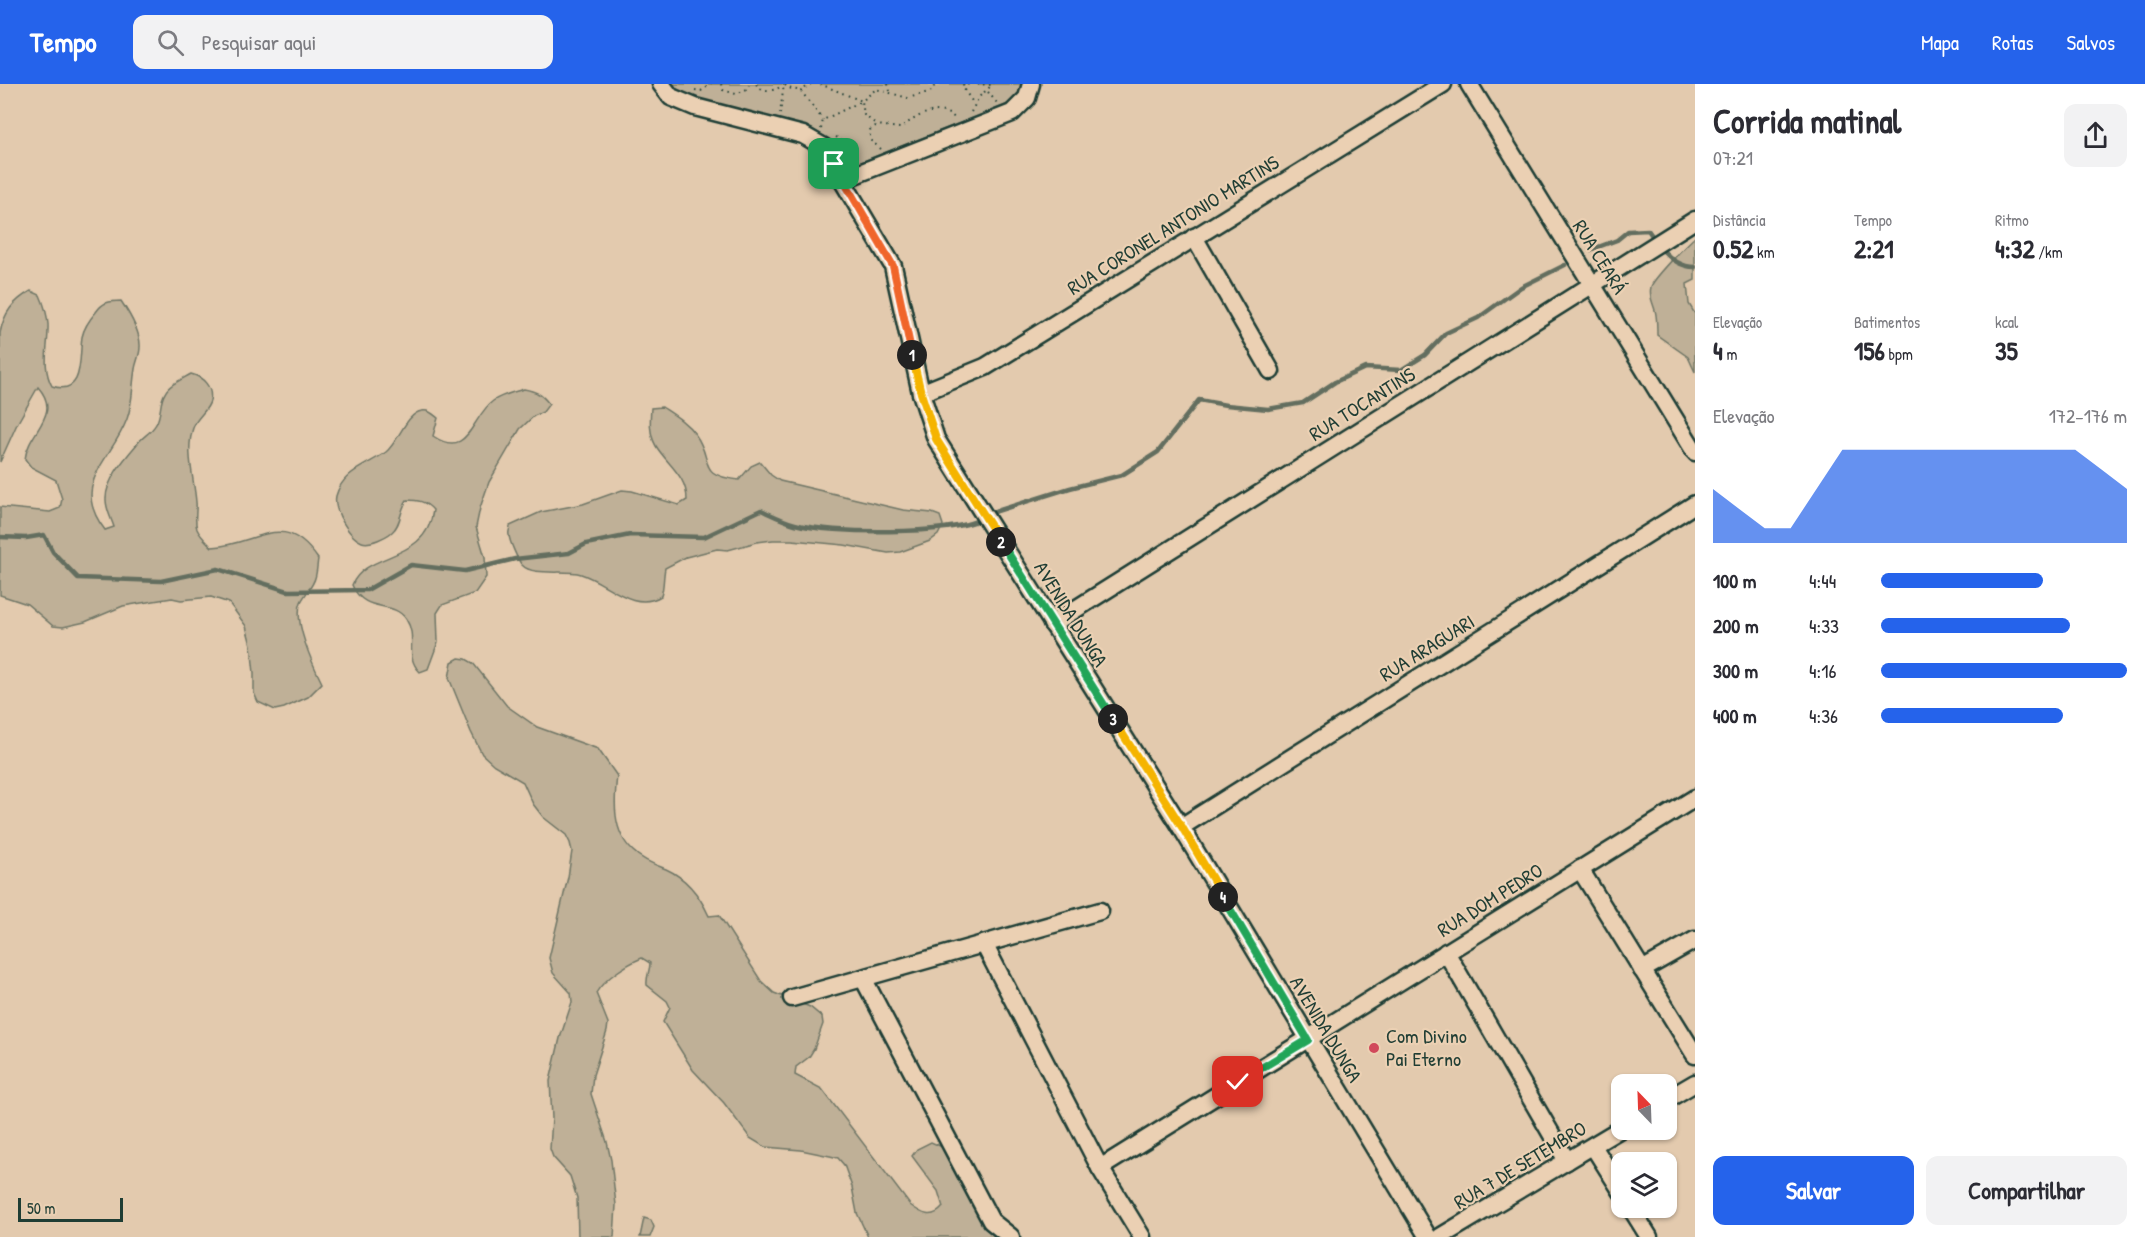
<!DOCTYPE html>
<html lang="pt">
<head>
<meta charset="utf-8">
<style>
  body { margin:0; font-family:"Patrick Hand",sans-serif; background:#f2f2f3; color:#2b2b33; height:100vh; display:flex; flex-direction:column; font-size:22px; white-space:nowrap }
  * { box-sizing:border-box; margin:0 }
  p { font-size:20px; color:#7c7c81 }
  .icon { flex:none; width:33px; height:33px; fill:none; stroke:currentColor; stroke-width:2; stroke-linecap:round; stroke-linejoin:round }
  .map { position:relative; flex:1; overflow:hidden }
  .panel { display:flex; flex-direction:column; background:#fff; width:450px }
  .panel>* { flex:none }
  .needle { width:39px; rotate:337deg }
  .fabs { position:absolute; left:1611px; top:990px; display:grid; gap:12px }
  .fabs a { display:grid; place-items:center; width:66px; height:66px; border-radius:12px; background:#fff; box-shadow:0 2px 4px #0004; font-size:30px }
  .scale { position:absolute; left:18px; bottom:15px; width:105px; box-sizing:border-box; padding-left:6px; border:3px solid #1f3d34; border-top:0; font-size:16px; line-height:21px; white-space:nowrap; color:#1f3d34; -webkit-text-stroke:4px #ebd0b3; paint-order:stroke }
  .pin { position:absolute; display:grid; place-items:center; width:51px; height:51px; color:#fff; margin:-26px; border-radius:12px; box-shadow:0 3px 9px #0006 }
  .km { position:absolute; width:30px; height:30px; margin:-15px; border-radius:50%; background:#222; color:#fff; font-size:16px; line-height:30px; text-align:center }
  .round { display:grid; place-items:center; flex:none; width:63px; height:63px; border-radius:12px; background:#f2f2f3 }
  .overview { display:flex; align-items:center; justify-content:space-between; height:102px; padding:0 18px }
  h1 { font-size:33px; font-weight:800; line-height:45px }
  .figures { display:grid; grid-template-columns:repeat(3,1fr); gap:9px; height:102px; padding:6px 18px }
  .figures div { display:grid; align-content:center }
  .figures b { font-size:26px; font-weight:800 }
  .figures small { font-size:16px; font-weight:400 }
  .figures p { font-size:16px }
  .chart { height:168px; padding:12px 18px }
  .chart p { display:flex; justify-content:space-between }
  .chart svg { width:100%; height:108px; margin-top:6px; fill:#2563eb; opacity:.7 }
  .action { display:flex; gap:12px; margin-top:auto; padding:12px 18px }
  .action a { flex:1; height:69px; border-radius:12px; background:#2563eb; color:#fff; font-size:24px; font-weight:800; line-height:69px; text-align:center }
  .action a+a { background:#f2f2f3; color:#2b2b33 }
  ul { padding:0 18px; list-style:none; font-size:20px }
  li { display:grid; grid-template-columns:96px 72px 1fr; align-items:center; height:45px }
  li i { height:15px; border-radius:8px; background:#2563eb }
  header { display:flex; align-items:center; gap:36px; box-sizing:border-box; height:84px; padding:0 30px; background:#2563eb; color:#fff }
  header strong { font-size:28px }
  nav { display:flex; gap:33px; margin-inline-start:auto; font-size:21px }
  .search { width:420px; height:54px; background:#f2f2f3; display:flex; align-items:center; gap:15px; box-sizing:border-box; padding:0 21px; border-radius:12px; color:#7c7c81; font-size:22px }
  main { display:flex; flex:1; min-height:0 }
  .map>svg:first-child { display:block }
  .green { fill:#bfb097; stroke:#6f7666; stroke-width:1.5 }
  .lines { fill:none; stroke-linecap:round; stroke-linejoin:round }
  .stream { stroke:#636e5f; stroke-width:4.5 }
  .minor-casing { stroke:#1f3d34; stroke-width:21 }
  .path { stroke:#1f3d34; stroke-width:2; stroke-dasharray:1.5 4.5; stroke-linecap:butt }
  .minor { stroke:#ebd0b3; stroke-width:16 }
  .split-1-casing { stroke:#fff; stroke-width:12 }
  .split-2-casing { stroke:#fff; stroke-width:12 }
  .split-3-casing { stroke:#fff; stroke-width:12 }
  .split-4-casing { stroke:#fff; stroke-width:12 }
  .split-5-casing { stroke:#fff; stroke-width:12 }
  .split-1 { stroke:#f0652b; stroke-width:8 }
  .split-2 { stroke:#f5b400; stroke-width:8 }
  .split-3 { stroke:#22a559; stroke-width:8 }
  .split-4 { stroke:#f5b400; stroke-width:8 }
  .split-5 { stroke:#22a559; stroke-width:8 }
  .poi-dot { fill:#d1495b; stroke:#ebd0b3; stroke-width:2 }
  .labels { text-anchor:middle; stroke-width:4.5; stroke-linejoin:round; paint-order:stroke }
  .street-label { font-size:20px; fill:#1f3d34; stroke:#ebd0b3 }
  .poi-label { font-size:20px; fill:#1f3d34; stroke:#ebd0b3; text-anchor:start }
</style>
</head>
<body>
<header>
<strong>Tempo</strong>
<div class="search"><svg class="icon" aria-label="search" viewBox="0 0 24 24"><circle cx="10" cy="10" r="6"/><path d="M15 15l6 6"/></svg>Pesquisar aqui</div>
<nav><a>Mapa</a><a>Rotas</a><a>Salvos</a></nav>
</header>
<main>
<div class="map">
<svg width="1695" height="1153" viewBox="0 0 1695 1153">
  <rect width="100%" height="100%" fill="#e3caae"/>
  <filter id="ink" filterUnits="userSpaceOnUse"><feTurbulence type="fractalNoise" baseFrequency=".0167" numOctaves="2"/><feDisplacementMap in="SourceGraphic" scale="12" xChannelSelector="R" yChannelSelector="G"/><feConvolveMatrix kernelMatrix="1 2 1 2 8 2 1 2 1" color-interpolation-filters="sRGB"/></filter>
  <g filter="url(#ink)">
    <!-- green -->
    <g class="green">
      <polygon points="668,0 1021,0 1018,11 1008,20 851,82 842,63 812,45 684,11"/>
      <path d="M1695,153V196L1687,200L1689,220L1695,230V288L1688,273L1657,251C1657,244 1657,238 1656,231C1655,222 1648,213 1651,203C1652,196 1688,159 1695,153Z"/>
      <path d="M31,207L40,211C44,220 47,230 48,240C49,261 41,282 52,302C85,313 79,272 82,253C84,243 90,235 96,228C103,218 109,217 121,217C129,229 141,248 140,263C140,271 136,278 135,285C132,302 133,319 127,335C112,376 69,400 105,446L114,443C111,434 106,425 106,416C105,397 125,374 137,360C143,352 151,349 156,340C162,330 159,318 165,309C169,300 183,295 191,290C203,293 213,303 210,317C208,327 196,333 193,344C185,368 194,393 196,418C197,427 194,436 197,445C200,452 207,458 212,463C258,461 283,424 318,475C317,481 317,488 315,494C313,502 305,510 301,518C293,537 313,581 322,599L308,613L284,624L275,626L258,618L254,609V589L251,561L246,542L229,519L211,513L181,516L172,514L123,522L85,538L63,543L53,542L27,520L0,511V423L50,428L60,424L62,415L56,396L31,383L25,375C28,347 63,331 38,303L17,340L0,378V249C4,229 13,217 31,207Z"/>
      <path d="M524,305C535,307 542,310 549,320L543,328L534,332L520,345L489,398L480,424L476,443L485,473L486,493L475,509L442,521L437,529L438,558L428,585L420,588C403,571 419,555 406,535C392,515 365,531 352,501C366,466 427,479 433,426C425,417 418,416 407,416C400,426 401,441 392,448C386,453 370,461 362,458C349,453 333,426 336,412C343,386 369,381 386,368C398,359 406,329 422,327C429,326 433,330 438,334L433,352C469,376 471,333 493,317C501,311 514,308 524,305Z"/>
      <path d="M662,323C674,331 686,338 695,350C715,377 695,391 739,396L751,382L760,378L771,391L780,397L903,426L932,429L940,432L943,441L938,451L930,457L900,468L888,469L844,461L792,456H773L757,458L728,466L717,465L686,473L665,484C663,494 664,503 661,512C633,529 607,498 581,490C565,485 533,493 522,481C518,477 509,456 509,451C508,448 510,445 510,442L541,428L583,420L622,406L632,407L679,421L687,416C687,392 667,380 656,362C649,350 650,337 651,324Z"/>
      <path d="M459,574L466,575L473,579L507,622L537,643L598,665L617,692C614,717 612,748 633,767C642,776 654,780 666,785C686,794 700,812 709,832L719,831L761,897L774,909L810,923L822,933L823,940L814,965L809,973L796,983L795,991L822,1005L910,1121C922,1130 932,1136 943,1123L938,1107L912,1072L917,1065L931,1058L940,1062L953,1071L1002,1153H868L857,1129L852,1103L844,1081L838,1074L830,1072L801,1066L765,1063L750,1054L724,1019L693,986L663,938L670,923L667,917L647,901C646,892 650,887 650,879L642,874C627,880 604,895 596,909L608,939L607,947L593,991L591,1010L607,1058L611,1076L616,1121L614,1153H578L577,1114L570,1092L553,1073L550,1065L552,1034L550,997L560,954L572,918L571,909L553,889L549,874L568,793L572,767L570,759L566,751L543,733L533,720L523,698L494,681L482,670L471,648L449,594L452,578Z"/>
      <polygon points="644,1134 651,1136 654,1143 650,1153 640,1153"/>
    </g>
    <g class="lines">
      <!-- stream -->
      <g class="stream">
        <path d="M1660,163C1669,174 1680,183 1695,183"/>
        <polyline points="1590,166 1617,156 1628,147 1648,146 1655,156"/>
        <polyline points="989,431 997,427 1070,404 1122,391 1158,368 1199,316 1226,321 1268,325 1303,319 1335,298 1365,284 1401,286 1425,271 1446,249 1478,234 1521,203 1565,181"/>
        <path d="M0,453L26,454L44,451L53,468L78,494L161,497L218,485L288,507L367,506L411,481L465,487L515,475L569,469L586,460L630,451L704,453L761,426C772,431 784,437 795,440C829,450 951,451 981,435"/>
      </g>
      <defs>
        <g id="minor">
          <polyline points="661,0 671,13 695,23 803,51 824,63 842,96"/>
          <polyline points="1031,0 1027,14 1012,29 842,96 893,182 921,309 936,355 1181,743 1428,1153"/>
          <polyline points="1469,0 1695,368"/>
          <polyline points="1194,153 1271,287"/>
          <polyline points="921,309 985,283 1443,0"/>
          <polyline points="1052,540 1695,136"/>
          <polyline points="1181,743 1695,420"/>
          <polyline points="1580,785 1695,971"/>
          <polyline points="984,860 1100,1084 1142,1153"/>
          <polyline points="1446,868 1567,1077"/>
          <polyline points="1642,886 1695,856"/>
          <polyline points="863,894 991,1137 1011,1153"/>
          <polyline points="792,914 1100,827"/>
          <polyline points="1666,1016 1695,999"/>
          <polyline points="1593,1062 1622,1108"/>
          <polyline points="1100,1084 1695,714"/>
          <polyline points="1631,1124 1649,1153"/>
          <polyline points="1440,1153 1622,1044"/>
        </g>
      </defs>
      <!-- minor casing -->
      <use href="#minor" class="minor-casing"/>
      <!-- path -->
      <g class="path">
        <polyline points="721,0 723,6 736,10 747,5 749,0"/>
        <path d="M756,0C764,9 775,8 784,0"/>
        <polyline points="811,0 801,7 823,36"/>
        <polyline points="820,0 862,17 876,5 908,14 932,7 935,0"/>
        <polyline points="888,0 890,7"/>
        <polyline points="963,0 965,7"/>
        <polyline points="968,0 965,7 974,20"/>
        <polyline points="977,0 992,1"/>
        <polyline points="785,1 788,4 801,7"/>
        <polyline points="695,6 701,7 711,0"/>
        <polyline points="988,8 997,19"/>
        <polyline points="971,28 979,13 993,0"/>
        <polyline points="780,30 784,0"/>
        <polyline points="821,45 823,36 862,17 864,31 877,41"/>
        <polyline points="836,53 844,57 853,74 855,73"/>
        <path d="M881,65L870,56V46L877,41L900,44C918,32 937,18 956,35"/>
      </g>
      <!-- minor -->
      <use href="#minor" class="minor"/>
    </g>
  </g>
  <g class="lines" filter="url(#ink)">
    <defs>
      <polyline id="split-1" points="834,80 893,182 912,271"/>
      <polyline id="split-2" points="912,271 921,309 936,355 1001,458"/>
      <polyline id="split-3" points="1001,458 1113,635"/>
      <polyline id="split-4" points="1113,635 1182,743 1223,813"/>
      <polyline id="split-5" points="1223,813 1308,956 1238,998"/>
    </defs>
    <!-- split-1 casing -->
    <use href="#split-1" class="split-1-casing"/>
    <!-- split-2 casing -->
    <use href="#split-2" class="split-2-casing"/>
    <!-- split-3 casing -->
    <use href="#split-3" class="split-3-casing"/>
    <!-- split-4 casing -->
    <use href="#split-4" class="split-4-casing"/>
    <!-- split-5 casing -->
    <use href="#split-5" class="split-5-casing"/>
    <!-- split-1 -->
    <use href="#split-1" class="split-1"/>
    <!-- split-2 -->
    <use href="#split-2" class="split-2"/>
    <!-- split-3 -->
    <use href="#split-3" class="split-3"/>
    <!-- split-4 -->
    <use href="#split-4" class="split-4"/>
    <!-- split-5 -->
    <use href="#split-5" class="split-5"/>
  </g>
  <!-- markers -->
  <circle class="poi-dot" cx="1374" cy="964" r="6"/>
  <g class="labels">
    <!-- street labels -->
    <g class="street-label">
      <text transform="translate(1173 141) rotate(-32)" y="7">RUA CORONEL ANTONIO MARTINS</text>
      <text transform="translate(1600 173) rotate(58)" y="7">RUA CEARÁ</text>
      <text transform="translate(1362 320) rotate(-32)" y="7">RUA TOCANTINS</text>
      <text transform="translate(1071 530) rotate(58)" y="7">AVENIDA DUNGA</text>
      <text transform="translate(1427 564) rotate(-32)" y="7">RUA ARAGUARI</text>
      <text transform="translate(1490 816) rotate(-32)" y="7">RUA DOM PEDRO</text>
      <text transform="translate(1326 945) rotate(59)" y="7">AVENIDA DUNGA</text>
      <text transform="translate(1520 1081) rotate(-31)" y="7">RUA 7 DE SETEMBRO</text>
    </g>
    <!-- poi labels -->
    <g class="poi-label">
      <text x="1386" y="959">Com Divino<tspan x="1386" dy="23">Pai Eterno</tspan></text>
    </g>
  </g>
</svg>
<div class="fabs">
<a><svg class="needle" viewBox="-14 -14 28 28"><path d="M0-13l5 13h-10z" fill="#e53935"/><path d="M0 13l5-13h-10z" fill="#7c7c81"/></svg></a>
<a><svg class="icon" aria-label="layers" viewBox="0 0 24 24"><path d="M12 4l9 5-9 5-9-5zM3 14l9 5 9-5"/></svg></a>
</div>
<div class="scale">50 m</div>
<div class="pin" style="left:834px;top:80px;background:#1e9e55"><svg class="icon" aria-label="arrive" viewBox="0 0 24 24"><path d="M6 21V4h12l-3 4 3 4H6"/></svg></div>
<div class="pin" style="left:1238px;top:998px;background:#d93025"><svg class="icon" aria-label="check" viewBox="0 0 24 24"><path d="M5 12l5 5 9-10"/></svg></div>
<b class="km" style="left:912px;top:271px">1</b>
<b class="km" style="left:1001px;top:458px">2</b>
<b class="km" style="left:1113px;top:635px">3</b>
<b class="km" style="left:1223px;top:813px">4</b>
</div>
<section class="panel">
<div class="overview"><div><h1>Corrida matinal</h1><p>07:21</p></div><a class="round"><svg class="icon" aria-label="share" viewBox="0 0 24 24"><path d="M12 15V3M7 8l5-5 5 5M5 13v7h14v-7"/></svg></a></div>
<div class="figures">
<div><p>Distância</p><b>0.52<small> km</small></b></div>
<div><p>Tempo</p><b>2:21</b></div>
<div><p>Ritmo</p><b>4:32<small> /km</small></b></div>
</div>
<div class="figures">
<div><p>Elevação</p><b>4<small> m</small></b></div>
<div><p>Batimentos</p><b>156<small> bpm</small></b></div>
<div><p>kcal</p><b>35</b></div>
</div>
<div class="chart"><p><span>Elevação</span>172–176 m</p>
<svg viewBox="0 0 160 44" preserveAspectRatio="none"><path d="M0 44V22L10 30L20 38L30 38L40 22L50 6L60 6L70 6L80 6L90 6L100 6L110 6L120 6L130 6L140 6L150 14L160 22V44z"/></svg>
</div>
<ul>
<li><b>100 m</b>4:44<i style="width:66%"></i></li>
<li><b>200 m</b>4:33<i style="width:77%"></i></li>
<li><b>300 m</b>4:16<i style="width:100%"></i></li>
<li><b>400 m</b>4:36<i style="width:74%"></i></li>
</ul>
<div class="action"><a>Salvar</a><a>Compartilhar</a></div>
</section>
</main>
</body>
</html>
